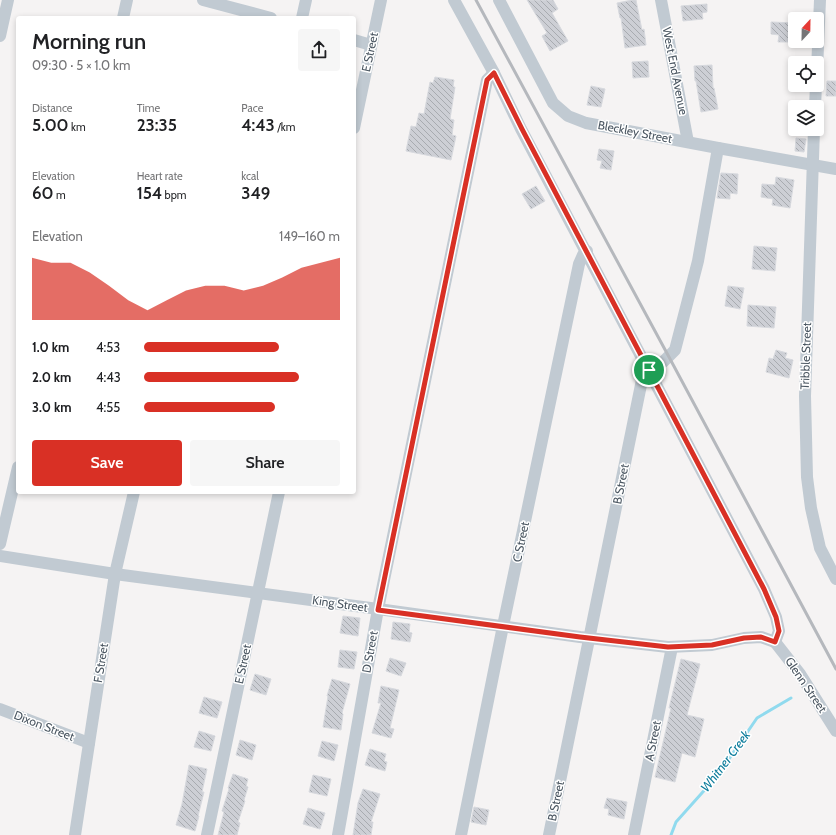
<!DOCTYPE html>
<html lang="en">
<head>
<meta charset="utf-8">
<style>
  body { margin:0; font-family:Cabin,sans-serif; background:#f6f6f6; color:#202124; height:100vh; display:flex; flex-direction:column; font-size:15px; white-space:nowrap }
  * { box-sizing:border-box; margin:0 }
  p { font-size:13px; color:#757577 }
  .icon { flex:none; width:22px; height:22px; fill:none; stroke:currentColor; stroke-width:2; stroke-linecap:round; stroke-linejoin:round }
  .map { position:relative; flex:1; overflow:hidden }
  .sheet { position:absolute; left:16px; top:16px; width:340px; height:478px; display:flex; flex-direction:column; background:#fff; border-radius:4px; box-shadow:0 2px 6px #0003 }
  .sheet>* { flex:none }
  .needle { width:26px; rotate:22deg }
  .controls { position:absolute; left:788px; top:12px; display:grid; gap:8px }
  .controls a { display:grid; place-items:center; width:36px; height:36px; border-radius:4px; background:#fff; box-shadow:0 2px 6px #0003; font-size:20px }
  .pin { position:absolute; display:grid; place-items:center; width:34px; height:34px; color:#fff; margin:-17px; border:2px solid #fff; border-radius:50%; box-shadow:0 1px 4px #0007 }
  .round { display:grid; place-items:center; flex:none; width:42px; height:42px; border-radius:4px; background:#f6f6f6 }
  .head { display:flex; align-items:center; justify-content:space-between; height:68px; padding:0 16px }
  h1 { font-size:22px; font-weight:600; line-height:30px }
  .stats { display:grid; grid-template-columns:repeat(3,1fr); gap:6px; height:68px; padding:4px 16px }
  .stats div { display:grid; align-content:center }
  .stats b { font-size:17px; font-weight:600 }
  .stats small { font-size:11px; font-weight:400 }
  .stats p { font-size:11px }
  .chart { height:112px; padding:8px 16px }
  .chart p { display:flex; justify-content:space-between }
  .chart svg { width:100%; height:72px; margin-top:4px; fill:#d93025; opacity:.7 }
  .action { display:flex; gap:8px; margin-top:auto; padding:8px 16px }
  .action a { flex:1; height:46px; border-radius:4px; background:#d93025; color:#fff; font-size:16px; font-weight:600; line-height:46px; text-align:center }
  .action a+a { background:#f6f6f6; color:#202124 }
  ul { padding:0 16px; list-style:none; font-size:13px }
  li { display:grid; grid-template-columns:64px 48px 1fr; align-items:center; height:30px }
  li i { height:10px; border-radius:5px; background:#d93025 }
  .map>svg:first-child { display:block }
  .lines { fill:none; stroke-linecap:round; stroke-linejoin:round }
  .stream { stroke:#90daee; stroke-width:3 }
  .building { fill:url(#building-back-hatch); stroke:#d7d9de }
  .minor { stroke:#c1cad2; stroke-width:12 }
  .rail { stroke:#b5b8bd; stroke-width:3 }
  .route-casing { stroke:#fff; stroke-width:8 }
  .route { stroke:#d93025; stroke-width:5 }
  .labels { text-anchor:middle; stroke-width:3; stroke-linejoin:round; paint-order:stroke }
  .street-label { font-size:12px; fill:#4a5661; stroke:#fff }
  .water-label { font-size:13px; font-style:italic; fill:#0c7c9b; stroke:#fff }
</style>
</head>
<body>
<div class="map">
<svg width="836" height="835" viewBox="0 0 836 835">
  <defs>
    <pattern id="building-back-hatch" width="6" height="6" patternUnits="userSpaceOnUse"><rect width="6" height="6" fill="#cdcfd5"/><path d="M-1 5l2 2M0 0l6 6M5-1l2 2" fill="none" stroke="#a8abb0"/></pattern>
  </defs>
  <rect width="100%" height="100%" fill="#f5f3f3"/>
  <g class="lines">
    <!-- stream -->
    <polyline class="stream" points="671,835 676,822 718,775 757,718 791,698"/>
  </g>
  <!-- building -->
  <g class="building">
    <polygon points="527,0 553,0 558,9 552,13 568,41 550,51 542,36 547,33"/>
    <polygon points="632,0 636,0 642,30 644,29 646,45 625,48 621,18 620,18 617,3"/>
    <polygon points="707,4 707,12 702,13 703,19 683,21 681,6"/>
    <polygon points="771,22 795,23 795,42 778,42 779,35 771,34"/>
    <polygon points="648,61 649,77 633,78 632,62"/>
    <polygon points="712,65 713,88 714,88 718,109 701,112 696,81 695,81 694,66"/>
    <polygon points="435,77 454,80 453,87 455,87 450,119 454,120 452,135 456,136 451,160 406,151 411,126 416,127 419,113 424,114 430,82 433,83"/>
    <polygon points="827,81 836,81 836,96 826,96"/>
    <polygon points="591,86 605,89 601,107 587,105"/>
    <polygon points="796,138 806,139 804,152 795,151"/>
    <polygon points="599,149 614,151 611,170 600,168 602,161 597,160"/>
    <polygon points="721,173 738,174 737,194 730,193 730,199 717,198"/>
    <polygon points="776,177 794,180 790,208 772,205 773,199 761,197 762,184 775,185"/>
    <polygon points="536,186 545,201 531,209 522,194"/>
    <polygon points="754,246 777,248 775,271 752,269"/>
    <polygon points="728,286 744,288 740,309 725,306"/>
    <polygon points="748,305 776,307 774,328 747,326"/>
    <polygon points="776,350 787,353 785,358 793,360 789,378 766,372 769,358 773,359"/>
    <polygon points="343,616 360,618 358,636 340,633"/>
    <polygon points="393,622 410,624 409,632 412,633 410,642 391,639"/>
    <polygon points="340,650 357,652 354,669 338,667"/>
    <polygon points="390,658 406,663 401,676 386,671"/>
    <polygon points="681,659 700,664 687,715 704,719 695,757 682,753 675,782 655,777 671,708 669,708"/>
    <polygon points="255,674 271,679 266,695 250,690"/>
    <polygon points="332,679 350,684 342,713 343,714 341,730 323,727 328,696 327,696"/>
    <polygon points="381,686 399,690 390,728 394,729 391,738 372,733 381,703 378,703"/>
    <polygon points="204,697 222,702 217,718 199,713"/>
    <polygon points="199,731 215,736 211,751 194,747"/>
    <polygon points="240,740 256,745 252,760 236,755"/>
    <polygon points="322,741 338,745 334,761 318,756"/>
    <polygon points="370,749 386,754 384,761 387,762 385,771 365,765"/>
    <polygon points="189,765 207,769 202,792 204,792 198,816 199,816 195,831 176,825 182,804"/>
    <polygon points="233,774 248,779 246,786 248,787 244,800 245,801 238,822 240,823 237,835 218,835 224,812 222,811 229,789 228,788"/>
    <polygon points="313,775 331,779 327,796 309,792"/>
    <polygon points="363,789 380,794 371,822 373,822 371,835 353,835 358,803"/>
    <polygon points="607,798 627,802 624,819 608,815 609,809 604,808"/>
    <polygon points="474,807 489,810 486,825 471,822"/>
    <polygon points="308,808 325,813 320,829 303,824"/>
  </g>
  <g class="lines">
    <!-- minor -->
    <g class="minor">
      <polyline points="203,0 271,18"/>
      <polyline points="454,0 494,73 521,129 764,589 776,617 779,631 775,642"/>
      <polyline points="499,0 553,103 568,116 586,123 718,148 836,169"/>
      <polyline points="661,0 688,142"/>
      <polyline points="123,18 127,0"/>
      <polyline points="302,18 306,0"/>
      <polyline points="0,36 8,0"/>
      <polyline points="354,40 371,45"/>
      <polyline points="817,70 820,0"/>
      <polyline points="815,107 816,85"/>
      <polyline points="354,128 381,0"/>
      <polyline points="814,129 805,396 807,477 811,508 820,548 836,579"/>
      <polyline points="0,544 18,467"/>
      <polyline points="0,556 115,574 378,609 580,637 668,647 712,645 744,638 761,637 775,642"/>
      <polyline points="775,642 800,674 836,731"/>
      <polyline points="0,709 89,743"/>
      <polyline points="75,835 115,574 134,492"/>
      <polyline points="207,835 279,492"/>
      <polyline points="338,835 378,609 487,80 494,73"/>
      <polyline points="461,835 503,626 579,264 583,255 587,251"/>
      <polyline points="549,835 642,380 646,372 663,362 675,350 698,261 718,148"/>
      <polyline points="634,835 672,647"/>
    </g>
    <!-- rail -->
    <polyline class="rail" points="476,0 669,357 836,669"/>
  </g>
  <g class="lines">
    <defs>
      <polygon id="route" points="494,73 522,129 764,589 776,617 779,631 775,642 761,637 744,638 712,645 668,647 580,637 378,610 487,80"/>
    </defs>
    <!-- route casing -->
    <use href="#route" class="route-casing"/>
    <!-- route -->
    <use href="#route" class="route"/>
  </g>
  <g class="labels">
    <!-- street labels -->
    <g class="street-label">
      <text transform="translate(370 52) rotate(-78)" y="4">E Street</text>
      <text transform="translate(675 71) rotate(79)" y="4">West End Avenue</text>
      <text transform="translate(635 132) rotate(11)" y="4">Bleckley Street</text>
      <text transform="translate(806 356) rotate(-88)" y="4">Tribble Street</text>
      <text transform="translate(621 484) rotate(-79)" y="4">B Street</text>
      <text transform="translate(521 542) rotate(-78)" y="4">C Street</text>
      <text transform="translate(340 604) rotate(8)" y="4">King Street</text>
      <text transform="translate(370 652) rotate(-80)" y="4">D Street</text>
      <text transform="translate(101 663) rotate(-81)" y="4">F Street</text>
      <text transform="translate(243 664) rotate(-78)" y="4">E Street</text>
      <text transform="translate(806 685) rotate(56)" y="4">Glenn Street</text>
      <text transform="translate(44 726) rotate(21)" y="4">Dixon Street</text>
      <text transform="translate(653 741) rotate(-79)" y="4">A Street</text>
      <text transform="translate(556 801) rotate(-78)" y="4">B Street</text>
    </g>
    <!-- water labels -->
    <g class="water-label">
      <text transform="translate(725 761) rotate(-53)" y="5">Whitner Creek</text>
    </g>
  </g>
</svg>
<div class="controls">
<a><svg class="needle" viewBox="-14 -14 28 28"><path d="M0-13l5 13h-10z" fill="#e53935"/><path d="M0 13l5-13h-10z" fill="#757577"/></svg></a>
<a><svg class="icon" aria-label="locate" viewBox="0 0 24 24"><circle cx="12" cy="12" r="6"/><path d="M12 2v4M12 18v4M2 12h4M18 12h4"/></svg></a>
<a><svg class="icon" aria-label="layers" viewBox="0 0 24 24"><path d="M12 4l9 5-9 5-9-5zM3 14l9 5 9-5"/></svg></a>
</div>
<div class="pin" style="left:649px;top:370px;background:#1e9e55"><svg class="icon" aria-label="arrive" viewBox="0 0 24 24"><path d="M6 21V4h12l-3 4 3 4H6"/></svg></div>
<section class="sheet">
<div class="head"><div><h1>Morning run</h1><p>09:30 · 5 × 1.0 km</p></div><a class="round"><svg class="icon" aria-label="share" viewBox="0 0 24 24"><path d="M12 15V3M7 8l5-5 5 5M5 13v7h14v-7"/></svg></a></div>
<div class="stats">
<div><p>Distance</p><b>5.00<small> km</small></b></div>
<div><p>Time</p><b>23:35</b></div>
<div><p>Pace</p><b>4:43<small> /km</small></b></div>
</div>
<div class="stats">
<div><p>Elevation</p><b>60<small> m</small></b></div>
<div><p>Heart rate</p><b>154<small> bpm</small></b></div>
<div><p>kcal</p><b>349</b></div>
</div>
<div class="chart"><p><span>Elevation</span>149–160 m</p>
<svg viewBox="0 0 160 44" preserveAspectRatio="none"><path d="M0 44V6L10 9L20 9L30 15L40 23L50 32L60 38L70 32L80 26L90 23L100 23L110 26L120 23L130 18L140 12L150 9L160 6V44z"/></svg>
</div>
<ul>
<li><b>1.0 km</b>4:53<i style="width:69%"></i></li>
<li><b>2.0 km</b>4:43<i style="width:79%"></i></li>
<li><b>3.0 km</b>4:55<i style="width:67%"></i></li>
</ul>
<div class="action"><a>Save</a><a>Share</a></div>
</section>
</div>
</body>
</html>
